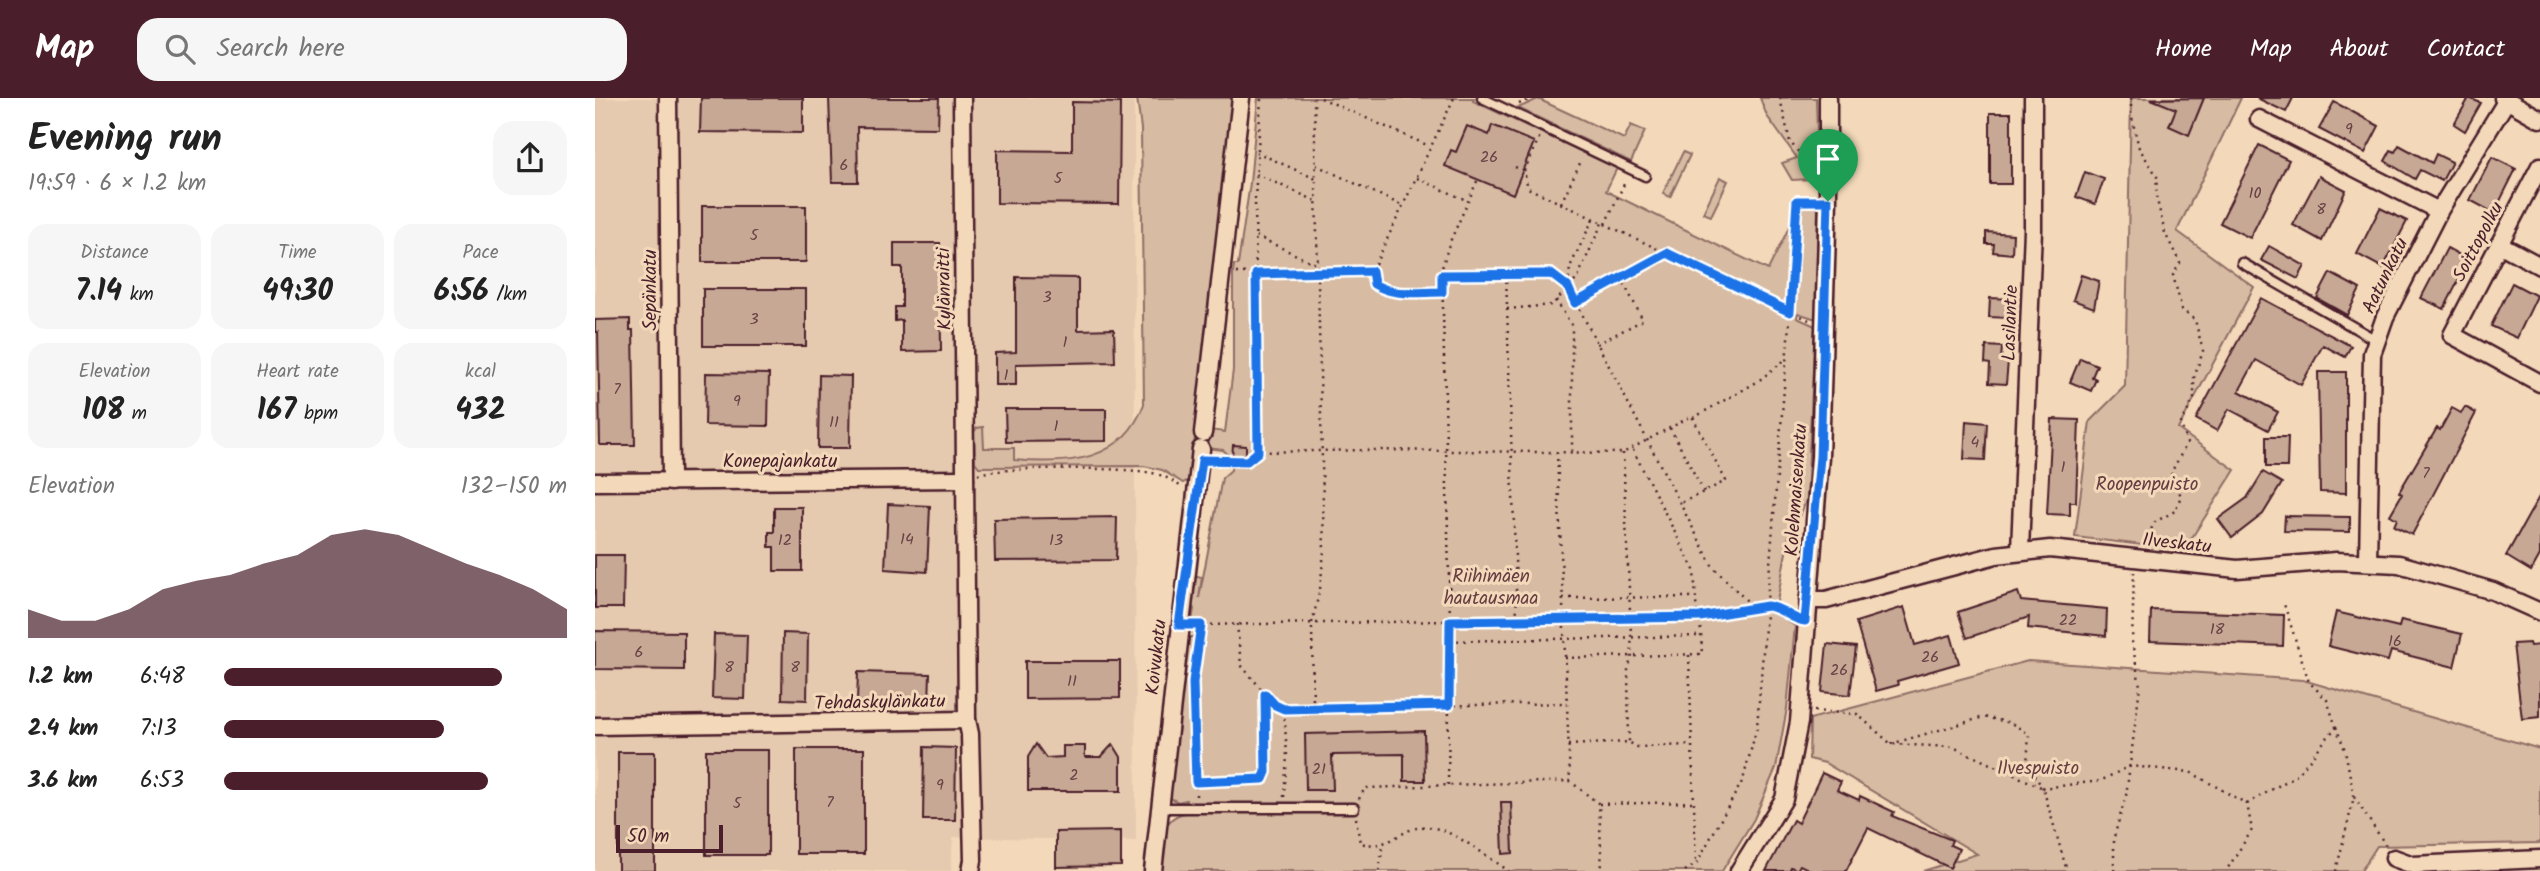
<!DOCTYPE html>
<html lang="en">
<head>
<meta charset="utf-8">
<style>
  body { margin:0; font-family:Kalam,sans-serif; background:#f6f6f6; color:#222; height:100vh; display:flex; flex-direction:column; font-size:26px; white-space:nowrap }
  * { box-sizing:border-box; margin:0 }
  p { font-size:23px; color:#767676 }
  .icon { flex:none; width:38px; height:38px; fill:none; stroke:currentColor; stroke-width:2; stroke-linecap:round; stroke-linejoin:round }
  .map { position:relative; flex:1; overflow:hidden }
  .sheet { display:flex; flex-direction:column; background:#fff; width:595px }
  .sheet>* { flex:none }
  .scale { position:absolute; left:21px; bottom:18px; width:107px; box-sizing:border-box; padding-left:7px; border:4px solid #4a1f2b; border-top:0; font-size:19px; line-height:24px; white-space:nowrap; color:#4a1f2b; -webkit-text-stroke:5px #f3d9ba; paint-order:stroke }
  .pin { position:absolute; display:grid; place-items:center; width:60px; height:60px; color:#fff; margin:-72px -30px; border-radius:50% 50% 50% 0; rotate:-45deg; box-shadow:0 0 7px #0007 }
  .pin .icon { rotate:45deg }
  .round { display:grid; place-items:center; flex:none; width:74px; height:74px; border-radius:21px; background:#f6f6f6 }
  .summary { display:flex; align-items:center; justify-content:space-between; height:119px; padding:0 28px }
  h1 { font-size:38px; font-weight:600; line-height:52px }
  .stats { display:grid; grid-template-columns:repeat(3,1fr); gap:10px; height:119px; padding:7px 28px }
  .stats div { display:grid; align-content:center; border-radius:18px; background:#f6f6f6; text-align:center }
  .stats b { font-size:30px; font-weight:600 }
  .stats small { font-size:19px; font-weight:400 }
  .stats p { font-size:19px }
  .chart { height:196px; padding:14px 28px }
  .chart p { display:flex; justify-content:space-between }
  .chart svg { width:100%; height:126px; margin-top:7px; fill:#4a1f2b; opacity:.7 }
  ul { padding:0 28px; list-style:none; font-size:23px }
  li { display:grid; grid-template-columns:112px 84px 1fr; align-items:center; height:52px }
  li i { height:18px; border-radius:9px; background:#4a1f2b }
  header { display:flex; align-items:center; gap:42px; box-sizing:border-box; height:98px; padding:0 35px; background:#4a1f2b; color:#fff }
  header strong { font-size:33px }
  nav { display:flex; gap:38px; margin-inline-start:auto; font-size:24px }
  .search { width:490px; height:63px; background:#f6f6f6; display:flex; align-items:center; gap:18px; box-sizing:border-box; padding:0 24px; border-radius:21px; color:#767676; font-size:26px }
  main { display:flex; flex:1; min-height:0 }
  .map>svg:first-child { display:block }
  .built { fill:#e6caaf }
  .green { fill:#d7bba2; stroke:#906d66; stroke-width:2 }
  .building { fill:#c6a894; stroke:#4a1f2b; stroke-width:2 }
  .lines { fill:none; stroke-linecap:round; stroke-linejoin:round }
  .lane-casing { stroke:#4a1f2b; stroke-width:13 }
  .street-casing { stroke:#4a1f2b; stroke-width:21 }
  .path { stroke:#4a1f2b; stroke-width:2.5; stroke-dasharray:2 5; stroke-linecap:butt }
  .lane { stroke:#f3d9ba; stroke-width:8 }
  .street { stroke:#f3d9ba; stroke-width:16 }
  .route-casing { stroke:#fff; stroke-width:14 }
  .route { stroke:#1a73e8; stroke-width:9 }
  .labels { text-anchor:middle; stroke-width:6; stroke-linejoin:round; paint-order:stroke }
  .number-label { font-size:16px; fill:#694145 }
  .street-label { font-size:19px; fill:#4a1f2b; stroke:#f3d9ba }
  .park-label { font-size:19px; fill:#663e43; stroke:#f3d9ba }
</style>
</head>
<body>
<header>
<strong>Map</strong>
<div class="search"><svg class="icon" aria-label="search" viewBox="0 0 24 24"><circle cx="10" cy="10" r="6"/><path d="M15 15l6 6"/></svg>Search here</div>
<nav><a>Home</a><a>Map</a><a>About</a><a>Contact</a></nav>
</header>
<main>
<section class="sheet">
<div class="summary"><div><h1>Evening run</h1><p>19:59 · 6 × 1.2 km</p></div><a class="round"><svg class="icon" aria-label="share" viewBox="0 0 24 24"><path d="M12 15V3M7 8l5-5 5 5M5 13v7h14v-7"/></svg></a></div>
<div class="stats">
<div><p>Distance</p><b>7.14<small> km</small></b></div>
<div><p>Time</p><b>49:30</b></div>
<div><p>Pace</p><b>6:56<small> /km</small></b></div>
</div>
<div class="stats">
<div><p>Elevation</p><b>108<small> m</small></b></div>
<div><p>Heart rate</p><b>167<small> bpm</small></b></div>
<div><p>kcal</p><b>432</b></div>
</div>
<div class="chart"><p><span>Elevation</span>132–150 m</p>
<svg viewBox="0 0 160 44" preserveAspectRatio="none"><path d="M0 44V34L10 38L20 38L30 34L40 27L50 24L60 22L70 18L80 15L90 8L100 6L110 8L120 13L130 18L140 22L150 27L160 34V44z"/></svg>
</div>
<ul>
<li><b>1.2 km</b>6:48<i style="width:81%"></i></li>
<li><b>2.4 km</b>7:13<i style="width:64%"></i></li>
<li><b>3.6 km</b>6:53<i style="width:77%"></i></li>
</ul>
</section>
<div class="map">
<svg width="1945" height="773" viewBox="0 0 1945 773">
  <rect width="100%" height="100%" fill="#f3d9ba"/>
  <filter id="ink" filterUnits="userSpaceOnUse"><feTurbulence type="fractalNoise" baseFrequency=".0143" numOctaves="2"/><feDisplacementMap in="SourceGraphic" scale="14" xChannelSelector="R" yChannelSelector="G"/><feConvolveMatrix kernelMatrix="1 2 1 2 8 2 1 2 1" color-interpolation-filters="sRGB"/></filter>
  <g filter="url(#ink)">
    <!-- built -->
    <polygon class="built" points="0,0 539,0 541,743 358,739 356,773 0,773"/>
    <!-- green -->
    <g class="green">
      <path d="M542,0H640L595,381L588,385L567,372L549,368L384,369L380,364L379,334L382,330L388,329L389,350H419V362C473,367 528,364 549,306L546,31Z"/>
      <path d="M663,0H879L878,3L1022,70L1011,93L1173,172L1205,107L1223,106L1221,221L1203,215L1202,220L1220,228L1212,400L1205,418L1197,421L1180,515L1200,528L1192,610L1181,670L1159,721L1127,773H565C567,750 563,719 591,715V702L583,704L573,699L591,539H598L600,523H597L599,511L594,504L597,477L607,479L604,500L627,380L636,372L637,360L628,352L612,350L614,332L630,334L638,272V175L639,167H643L655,85Z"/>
      <polygon points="1165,0 1221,0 1223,73 1217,81 1197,82 1187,65 1202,60 1172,18"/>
      <polygon points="1536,0 1646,0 1582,133 1659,189 1583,331 1640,372 1589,452 1480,439 1495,323 1530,288"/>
      <polygon points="943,1 1029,41 1036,27 1050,33 1036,64 923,10"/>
      <polygon points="1088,54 1095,57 1075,99 1068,95"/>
      <polygon points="1125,79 1133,83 1116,118 1108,115"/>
      <polygon points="1433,563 1708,582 1945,651 1945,745 1782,748 1766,773 1328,773 1382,756 1230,665 1214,661 1215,621"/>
    </g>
    <!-- building -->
    <g class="building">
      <polygon points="106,0 208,0 208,35 105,34"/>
      <polygon points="234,0 344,0 343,30 262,29 263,84 237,84"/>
      <polygon points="1609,0 1594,37 1574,28 1581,11 1556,1"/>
      <polygon points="1662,0 1698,0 1691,14"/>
      <polygon points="1874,0 1886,5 1870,33 1859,26"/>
      <polygon points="477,4 525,5 524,106 402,105 402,52 477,53"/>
      <polygon points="1739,4 1784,28 1770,55 1724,31"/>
      <rect x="1395" y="15" width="21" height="71"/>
      <polygon points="897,27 939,44 918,96 850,68 856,52 861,54 872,28 894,37"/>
      <polygon points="1664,47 1694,62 1655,140 1625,125"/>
      <polygon points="1804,47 1837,65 1841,56 1857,64 1847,83 1825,72 1820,81 1790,63 1796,52 1800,54"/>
      <polygon points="1897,59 1921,71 1899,115 1875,102"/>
      <polygon points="1490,74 1509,81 1500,106 1481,99"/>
      <polygon points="1724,78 1751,92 1727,143 1698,127"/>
      <rect x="107" y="108" width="104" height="56"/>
      <polygon points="1785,110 1812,123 1788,170 1762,156"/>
      <polygon points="1391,134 1418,136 1417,156 1398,154 1399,146 1391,146"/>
      <polygon points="299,145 345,145 346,253 307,254 307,222 300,223 300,209 307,209 307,169 299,169"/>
      <polygon points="1674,148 1710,168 1703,181 1666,162"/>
      <polygon points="1852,150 1874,162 1849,211 1826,200"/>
      <polygon points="1735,175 1765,191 1752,217 1722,200"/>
      <polygon points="1486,177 1504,183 1499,210 1478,202"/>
      <polygon points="421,179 483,180 483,232 519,231 520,264 421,266 421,287 400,287 400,255 421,254"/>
      <polygon points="1917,185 1942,198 1922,240 1896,228"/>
      <rect x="108" y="191" width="103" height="57"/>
      <polygon points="1395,200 1416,201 1415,220 1394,219"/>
      <polygon points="1666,200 1756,248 1750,259 1728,247 1706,287 1661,262 1644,293 1683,314 1673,332 1634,311 1622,333 1601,321"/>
      <polygon points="35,221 35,232 38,232 40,347 5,347 3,234 0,234 0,222"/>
      <polygon points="1391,248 1407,249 1406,262 1413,263 1411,286 1394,285 1395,266 1390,265"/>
      <polygon points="1485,260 1502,267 1497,279 1501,281 1496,293 1475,284"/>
      <polygon points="1723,274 1751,274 1751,395 1725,394"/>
      <polygon points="111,275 174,276 173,328 110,327"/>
      <polygon points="224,277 256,278 255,350 223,350"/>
      <polygon points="1870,309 1881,315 1817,437 1799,428 1802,421 1795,417 1807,396 1804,394 1842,330 1845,332 1857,310 1866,315"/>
      <polygon points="410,311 511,311 511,343 411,344"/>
      <polygon points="1457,321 1484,322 1481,404 1475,404 1475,417 1452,416"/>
      <polygon points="1371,323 1392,325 1390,362 1369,361"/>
      <polygon points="1671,339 1693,339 1692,369 1671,369"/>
      <polygon points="638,347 651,348 651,360 637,360"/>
      <polygon points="1668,374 1687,385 1668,416 1637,440 1623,421 1652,400"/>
      <polygon points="1945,397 1945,457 1936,473 1911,458"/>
      <polygon points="293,406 335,408 332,474 290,471"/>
      <polygon points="179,409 207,409 207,473 179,473 179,449 174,449 174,434 179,434"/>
      <polygon points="1690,418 1755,419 1755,434 1689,433"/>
      <polygon points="522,419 521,462 400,463 399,421"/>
      <polygon points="0,457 29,457 28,510 0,510"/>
      <polygon points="1423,494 1426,503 1512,511 1511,538 1433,530 1434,519 1372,540 1363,514"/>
      <polygon points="1309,509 1320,547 1356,537 1364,565 1302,583 1303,587 1281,593 1261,524"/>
      <polygon points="1556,512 1689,517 1688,548 1555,543"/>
      <polygon points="1741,514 1804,529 1806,522 1867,536 1859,569 1796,553 1793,563 1733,548"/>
      <polygon points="0,533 89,534 89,572 0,571"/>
      <polygon points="188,535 213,536 212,602 187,601"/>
      <polygon points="119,536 152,537 150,601 117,600"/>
      <polygon points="1934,545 1935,548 1945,547 1945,619 1927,621 1918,546"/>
      <polygon points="1232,546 1261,549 1255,597 1227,594"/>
      <polygon points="430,563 525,563 525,600 430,601"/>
      <polygon points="263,574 335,576 334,605 262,604"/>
      <polygon points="829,633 830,683 809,683 809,656 737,657 738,692 711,692 710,636"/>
      <polygon points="441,646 451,660 468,659 468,648 490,648 490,659 506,659 518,646 526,659 526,693 433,693 433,659"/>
      <polygon points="329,649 361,650 360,722 328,722"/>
      <rect x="201" y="651" width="68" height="105"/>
      <rect x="111" y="652" width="62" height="105"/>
      <rect x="23" y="654" width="37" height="119"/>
      <polygon points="1227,675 1246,684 1242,692 1264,702 1265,698 1299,714 1297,718 1357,742 1355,747 1364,751 1355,770 1273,730 1251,773 1217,773 1205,767 1202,772 1196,769 1194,773 1171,773 1198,722 1203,725"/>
      <polygon points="906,704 916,704 918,755 908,756"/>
      <polygon points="526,733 526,768 461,769 461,734"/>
    </g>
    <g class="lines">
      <defs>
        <g id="lane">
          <polyline points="887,0 1050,78"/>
          <polyline points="1647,165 1781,242"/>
          <polyline points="565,710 759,710"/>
        </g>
        <g id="street">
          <polyline points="73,0 76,384"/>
          <polyline points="367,0 372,622 375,636 378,762 376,773"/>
          <polyline points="1908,0 1945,21"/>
          <polyline points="1664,21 1844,113 1790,219 1777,256 1773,463"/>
          <polyline points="1945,68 1857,237 1945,285"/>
          <polyline points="1844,113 1912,2"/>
          <polyline points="1904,146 1945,168"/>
          <polyline points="608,335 646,0"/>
          <polyline points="0,384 370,381"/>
          <polyline points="1425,452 1438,132 1438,0"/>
          <polyline points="1213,502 1231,502 1401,457 1455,451 1642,471 1741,463 1804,466 1898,493 1945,514"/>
          <polyline points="0,628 372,622"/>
          <polyline points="1799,760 1818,767 1945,761"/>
          <polyline points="558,773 606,351"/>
          <polyline points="1144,773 1189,701 1204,624 1225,359 1233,103 1233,0"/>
        </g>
      </defs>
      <!-- lane casing -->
      <use href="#lane" class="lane-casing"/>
      <!-- street casing -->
      <use href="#street" class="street-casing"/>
      <!-- path -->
      <g class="path">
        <polyline points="726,0 834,48"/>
        <polyline points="1185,0 1195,44 1218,71"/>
        <polyline points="1536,0 1536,16 1544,50 1562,78 1561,98 1570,135 1585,165 1578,177 1587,212 1600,222 1608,253 1599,280 1599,301 1586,326 1592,345 1576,375 1586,398 1580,413 1560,424 1549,445"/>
        <polyline points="924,6 939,0"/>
        <polyline points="661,54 721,81"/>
        <polyline points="721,67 808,108"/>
        <polyline points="920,69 929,73 933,90 1214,222"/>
        <polyline points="929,73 945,38"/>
        <polyline points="661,76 721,103"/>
        <polyline points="822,80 873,103"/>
        <polyline points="966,105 987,61"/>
        <polyline points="998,121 975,169 973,189 1118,469 1158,509"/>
        <polyline points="1010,126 1031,82"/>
        <polyline points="661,138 723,167"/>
        <polyline points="777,173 859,0"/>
        <polyline points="641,175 777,173 779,186 799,195 847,194"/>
        <polyline points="911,176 922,522"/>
        <polyline points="847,177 956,175 972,188"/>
        <polyline points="961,202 977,228 977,355"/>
        <polyline points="980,205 1072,155"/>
        <polyline points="912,211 957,207 982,181 1007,125"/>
        <polyline points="1002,246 1048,222 1026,180"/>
        <polyline points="1098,320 1162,284 1191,261"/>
        <polyline points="1075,330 1109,394"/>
        <polyline points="1038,352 1099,472 1102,519"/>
        <polyline points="663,353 660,102 666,0"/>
        <polyline points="962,354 975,683"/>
        <polyline points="1028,355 1037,558 1033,571 1034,644"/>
        <polyline points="621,362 652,363 663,354 779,352 1028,355 1097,318 1131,383 1084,406"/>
        <path d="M383,376C404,369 532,369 557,375C568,377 577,382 586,389"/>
        <polyline points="968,500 1101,499"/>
        <polyline points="642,526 646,567 680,607 689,611"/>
        <polyline points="602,527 1105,519 1172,508 1180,509 1196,519"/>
        <polyline points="855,543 1106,538"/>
        <polyline points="1094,557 1101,766"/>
        <polyline points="970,560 1107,556 1105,519"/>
        <polyline points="718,609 717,525 725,491 729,454 719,0"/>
        <polyline points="1219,613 1262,616 1296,646 1358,649 1448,690 1472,773"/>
        <polyline points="1741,629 1750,652 1759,699 1741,773"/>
        <polyline points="1296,646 1389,619 1416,625 1434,636 1432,667 1448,690 1505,683 1535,668 1595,674 1652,706 1657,732 1631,773"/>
        <polyline points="973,647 1034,644 1041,649 1094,647"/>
        <polyline points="601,684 668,681 671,674 670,596"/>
        <polyline points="853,687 855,523 847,170 854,146 883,81"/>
        <polyline points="601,698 599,584 606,527"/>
        <polyline points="689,699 692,658 689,611 972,605"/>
        <polyline points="1759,699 1792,749"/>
        <polyline points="764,701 770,690 975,683 1004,706 1007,773"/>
        <polyline points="1004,706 1097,704"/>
        <polyline points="1652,706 1702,677 1741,629 1732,602 1714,584 1688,503"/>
        <path d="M761,720L765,745C796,752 802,732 827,729C852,726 892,759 914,773"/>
        <polyline points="784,773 788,746"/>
        <polyline points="1090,773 1101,766 1148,682 1162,629 1201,140 1202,103 1219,103"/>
        <polyline points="1519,773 1519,739 1531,698 1545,588 1537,544 1539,474"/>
      </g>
      <!-- lane -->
      <use href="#lane" class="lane"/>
      <!-- street -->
      <use href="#street" class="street"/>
    </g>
  </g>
  <g class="lines" filter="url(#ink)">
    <defs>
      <path id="route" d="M1202,103H1233L1225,359L1210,523C1196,522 1187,509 1172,508L1105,519L855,523L854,607L689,611L680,607L670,596L671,674L668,681L601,684L598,584L606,527H584L607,362L652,363L663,354L661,176L777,173L779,186C800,199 823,194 847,194V177L956,176L973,189L980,205L1072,155L1195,214Z"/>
    </defs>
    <!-- route casing -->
    <use href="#route" class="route-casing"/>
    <!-- route -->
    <use href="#route" class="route"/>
  </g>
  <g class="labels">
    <!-- number labels -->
    <g class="number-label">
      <text x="1754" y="36">9</text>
      <text x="894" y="64">26</text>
      <text x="249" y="72">6</text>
      <text x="463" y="85">5</text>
      <text x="1660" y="100">10</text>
      <text x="1726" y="116">8</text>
      <text x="159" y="142">5</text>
      <text x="452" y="204">3</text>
      <text x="159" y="226">3</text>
      <text x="470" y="249">1</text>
      <text x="411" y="282">1</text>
      <text x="22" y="296">7</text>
      <text x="142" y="308">9</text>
      <text x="239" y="329">11</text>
      <text x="461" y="333">1</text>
      <text x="1380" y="349">4</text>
      <text x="1468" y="374">1</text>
      <text x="1831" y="380">7</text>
      <text x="312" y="446">14</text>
      <text x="190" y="447">12</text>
      <text x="461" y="447">13</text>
      <text x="1473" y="527">22</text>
      <text x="1622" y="536">18</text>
      <text x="1800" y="548">16</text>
      <text x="44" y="559">6</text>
      <text x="1335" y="564">26</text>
      <text x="134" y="574">8</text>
      <text x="200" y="574">8</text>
      <text x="1244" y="577">26</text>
      <text x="477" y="588">11</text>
      <text x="724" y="676">21</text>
      <text x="479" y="682">2</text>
      <text x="345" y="692">9</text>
      <text x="235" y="709">7</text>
      <text x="142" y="710">5</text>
    </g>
    <!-- street labels -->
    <g class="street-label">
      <text transform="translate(1882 143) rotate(-62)" y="7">Soittopolku</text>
      <text transform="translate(1789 177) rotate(-64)" y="7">Aatunkatu</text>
      <text transform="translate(348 191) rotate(-91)" y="7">Kylänraitti</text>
      <text transform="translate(54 192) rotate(-90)" y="7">Sepänkatu</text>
      <text transform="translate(1414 225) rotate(-88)" y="7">Lasilantie</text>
      <text x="185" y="369">Konepajankatu</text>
      <text transform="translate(1200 392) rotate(-86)" y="7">Kolehmaisenkatu</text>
      <text transform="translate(1582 444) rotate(6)" y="7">Ilveskatu</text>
      <text transform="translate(560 559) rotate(-84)" y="7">Koivukatu</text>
      <text transform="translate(285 603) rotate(-1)" y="7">Tehdaskylänkatu</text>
    </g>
    <!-- park labels -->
    <g class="park-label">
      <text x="1552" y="392">Roopenpuisto</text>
      <text x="896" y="484">Riihimäen<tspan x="896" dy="22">hautausmaa</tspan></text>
      <text x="1443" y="676">Ilvespuisto</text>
    </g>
  </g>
</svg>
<div class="scale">50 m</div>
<div class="pin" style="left:1233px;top:103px;background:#1e9e55"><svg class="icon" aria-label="arrive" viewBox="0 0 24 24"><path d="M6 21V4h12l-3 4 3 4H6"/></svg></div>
</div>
</main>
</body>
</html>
